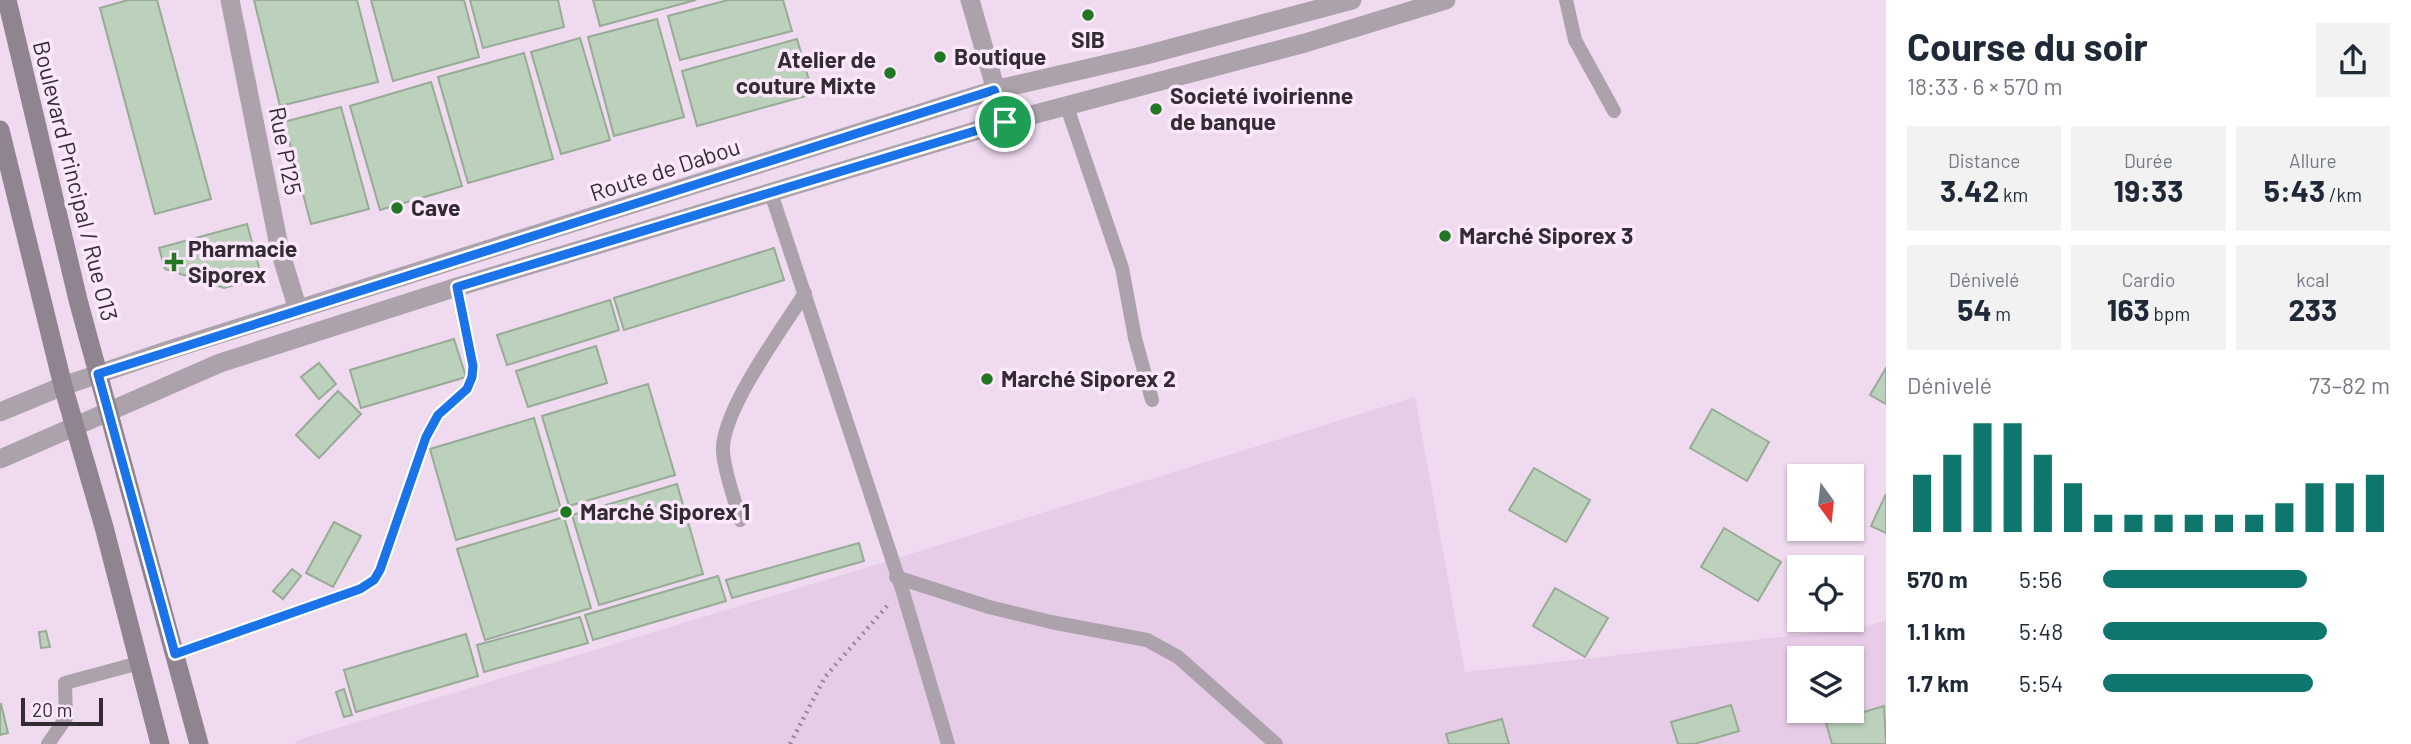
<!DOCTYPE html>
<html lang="fr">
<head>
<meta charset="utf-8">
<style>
  body { margin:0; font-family:Barlow,sans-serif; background:#f2f2f3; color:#1f2937; height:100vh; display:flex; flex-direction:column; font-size:26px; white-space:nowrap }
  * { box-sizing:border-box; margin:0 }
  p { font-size:23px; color:#747a83 }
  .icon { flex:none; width:38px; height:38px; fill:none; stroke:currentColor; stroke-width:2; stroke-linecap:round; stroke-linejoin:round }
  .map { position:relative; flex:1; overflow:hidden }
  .panel { display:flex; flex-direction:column; background:#fff; width:525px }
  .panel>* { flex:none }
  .needle { width:46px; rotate:165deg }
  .buttons { position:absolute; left:1787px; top:464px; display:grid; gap:14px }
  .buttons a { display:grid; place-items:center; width:77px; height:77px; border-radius:0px; background:#fff; box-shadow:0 2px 5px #0004; font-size:35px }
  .scale { position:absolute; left:21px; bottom:18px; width:82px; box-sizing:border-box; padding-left:7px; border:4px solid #342c34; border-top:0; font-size:19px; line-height:24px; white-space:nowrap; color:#342c34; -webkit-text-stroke:5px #fde7fd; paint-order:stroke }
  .pin { position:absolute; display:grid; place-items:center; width:60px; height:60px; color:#fff; margin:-30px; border:4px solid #fff; border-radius:50%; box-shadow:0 2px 7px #0007 }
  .round { display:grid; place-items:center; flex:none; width:74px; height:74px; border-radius:0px; background:#f2f2f3 }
  .headline { display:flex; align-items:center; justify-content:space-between; height:119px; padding:0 21px }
  h1 { font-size:38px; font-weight:700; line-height:52px }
  .figures { display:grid; grid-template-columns:repeat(3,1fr); gap:10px; height:119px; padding:7px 21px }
  .figures div { display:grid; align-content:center; border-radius:0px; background:#f2f2f3; text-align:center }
  .figures b { font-size:30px; font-weight:700 }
  .figures small { font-size:19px; font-weight:400 }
  .figures p { font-size:19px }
  .chart { height:196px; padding:14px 21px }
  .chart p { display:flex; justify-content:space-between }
  .chart svg { width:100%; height:126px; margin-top:7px; stroke:#0f766e; stroke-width:6 }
  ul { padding:0 21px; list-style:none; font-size:23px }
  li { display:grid; grid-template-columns:112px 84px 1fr; align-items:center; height:52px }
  li i { height:18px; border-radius:9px; background:#0f766e }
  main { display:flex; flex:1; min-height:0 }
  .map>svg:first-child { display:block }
  .built { fill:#e7cce7; fill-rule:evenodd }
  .building { fill:#bcd1bb; stroke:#97ab96; stroke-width:2 }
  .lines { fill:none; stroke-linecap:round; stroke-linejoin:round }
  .path { stroke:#988998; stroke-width:4.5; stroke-dasharray:2 5; stroke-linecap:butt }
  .service { stroke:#aca2ac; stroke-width:14 }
  .minor { stroke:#aca2ac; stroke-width:19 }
  .tertiary { stroke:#aca2ac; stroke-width:19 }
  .secondary { stroke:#918491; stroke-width:19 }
  .route-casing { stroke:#fff; stroke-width:14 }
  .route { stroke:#1a73e8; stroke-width:9 }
  .poi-dot { fill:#217722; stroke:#fde7fd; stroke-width:2.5 }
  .labels { text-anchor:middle; stroke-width:7; stroke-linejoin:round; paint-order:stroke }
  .poi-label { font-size:23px; font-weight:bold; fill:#342c34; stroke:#fde7fd; text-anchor:start }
  .street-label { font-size:23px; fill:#342c34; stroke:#fde7fd }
</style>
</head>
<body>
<main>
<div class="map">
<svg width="1886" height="744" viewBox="0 0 1886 744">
  <rect width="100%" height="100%" fill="#efdaf0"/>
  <!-- built -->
  <path class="built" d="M1415,397L1465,672L1861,628L1886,620V744H296L295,741L891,560ZM1799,658H1852V710H1799Z"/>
  <!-- building -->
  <g class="building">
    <polygon points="128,0 157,0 211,199 155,214 100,8"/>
    <polygon points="254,0 357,0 378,82 280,106"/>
    <polygon points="371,0 464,0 479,57 393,81"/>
    <polygon points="470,0 558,0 564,27 483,48"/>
    <polygon points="593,0 696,0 600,26"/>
    <polygon points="728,0 783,0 792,31 680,60 668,16"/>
    <polygon points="657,19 684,117 614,136 588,37"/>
    <polygon points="580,38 610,140 561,154 531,52"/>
    <polygon points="797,39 813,94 697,126 682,71"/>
    <polygon points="524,53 553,159 468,183 438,77"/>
    <polygon points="431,82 462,186 380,210 350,106"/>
    <polygon points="341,107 369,209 311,224 284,122"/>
    <polygon points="247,224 262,278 224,288 165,269 159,248"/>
    <polygon points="774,248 784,280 624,330 614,298"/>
    <polygon points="610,300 619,330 507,365 497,335"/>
    <polygon points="454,339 466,377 361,408 350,370"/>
    <polygon points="596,346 607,383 528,407 516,371"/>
    <polygon points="319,363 336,384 319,399 301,377"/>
    <polygon points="1886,368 1886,404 1870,395"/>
    <polygon points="648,384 675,475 569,506 542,416"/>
    <polygon points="338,391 361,414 319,458 296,435"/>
    <polygon points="1712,409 1769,442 1747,481 1690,448"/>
    <polygon points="534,418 561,509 456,540 430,449"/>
    <polygon points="1534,468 1590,500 1566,542 1509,510"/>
    <polygon points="677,484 703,574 599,605 572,515"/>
    <polygon points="1886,494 1886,533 1871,526"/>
    <polygon points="564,517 591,608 485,640 457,549"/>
    <polygon points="334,522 361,536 333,587 306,573"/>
    <polygon points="1724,528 1781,562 1758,601 1701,567"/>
    <polygon points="859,543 864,561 732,598 726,580"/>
    <polygon points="292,569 301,576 283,599 273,591"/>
    <polygon points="718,576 726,601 593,640 585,615"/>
    <polygon points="1555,588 1608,618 1585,657 1533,626"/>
    <polygon points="580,617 588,643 484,672 477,645"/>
    <polygon points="46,631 50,647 41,648 39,632"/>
    <polygon points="466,634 478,676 356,712 344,670"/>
    <polygon points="344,689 352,715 344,717 336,692"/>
    <polygon points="1,704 8,733 0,735 0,705"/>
    <polygon points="1731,705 1739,731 1694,744 1678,744 1671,722"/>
    <polygon points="1884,706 1886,744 1832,744 1826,723"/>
    <polygon points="1502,719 1509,744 1449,744 1446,734"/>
  </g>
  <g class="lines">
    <!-- path -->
    <polyline class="path" points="790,744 825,677 887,606"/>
    <!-- service -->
    <g class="service">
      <polyline points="1566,0 1575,40 1614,111"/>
      <polyline points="1067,107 1122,268 1135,338 1152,400"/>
      <polyline points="771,193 902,589 948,744"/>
      <path d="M740,520C735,499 724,472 723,451C721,411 783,328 805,293"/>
      <polyline points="896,577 989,607 1051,622 1147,640 1178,657 1276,744"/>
      <polyline points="175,654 360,589 374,580 380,570 426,437 438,415 467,389 472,377 473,366 457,287"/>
      <polyline points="48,744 66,718 65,683 139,663"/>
    </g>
    <!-- minor -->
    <g class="minor">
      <polyline points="230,0 280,251 298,310"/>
      <polyline points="970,0 1005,122"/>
    </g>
    <!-- tertiary -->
    <g class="tertiary">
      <polyline points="0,412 63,386 169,350 994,90 1146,55 1352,0"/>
      <polyline points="0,459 220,363 457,287 1005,122 1305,43 1446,0"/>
    </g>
    <!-- secondary -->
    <g class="secondary">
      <polyline points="7,0 78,300 199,744"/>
      <polyline points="0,130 63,386 104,527 160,744"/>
    </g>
  </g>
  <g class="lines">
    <defs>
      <polygon id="route" points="994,90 1005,122 457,287 473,366 472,377 467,389 438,415 426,437 380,570 374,580 360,589 175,654 98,374"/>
    </defs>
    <!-- route casing -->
    <use href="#route" class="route-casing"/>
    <!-- route -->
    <use href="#route" class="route"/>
  </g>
  <!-- markers -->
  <g class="poi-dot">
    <circle cx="1088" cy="15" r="7"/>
    <circle cx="940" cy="57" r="7"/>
    <circle cx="890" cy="73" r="7"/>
    <circle cx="1156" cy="109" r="7"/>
    <circle cx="397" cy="208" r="7"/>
    <circle cx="1445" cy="236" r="7"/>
    <path d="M170.5 251.5h7v7h7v7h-7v7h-7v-7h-7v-7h7z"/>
    <circle cx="987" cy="379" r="7"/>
    <circle cx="566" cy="512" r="7"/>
  </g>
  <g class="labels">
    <!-- poi labels -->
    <g class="poi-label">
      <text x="1088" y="48" text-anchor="middle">SIB</text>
      <text x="954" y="65">Boutique</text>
      <text x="876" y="68" text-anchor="end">Atelier de<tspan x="876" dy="26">couture Mixte</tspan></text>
      <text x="1170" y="104">Societé ivoirienne<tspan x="1170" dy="26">de banque</tspan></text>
      <text x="411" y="216">Cave</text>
      <text x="1459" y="244">Marché Siporex 3</text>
      <text x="188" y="257">Pharmacie<tspan x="188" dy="26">Siporex</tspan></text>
      <text x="1001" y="387">Marché Siporex 2</text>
      <text x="580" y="520">Marché Siporex 1</text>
    </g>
    <!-- street labels -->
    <g class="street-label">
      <text transform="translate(285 151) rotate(79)" y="8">Rue P125</text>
      <text transform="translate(665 170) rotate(-18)" y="8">Route de Dabou</text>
      <text transform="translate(75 181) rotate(76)" y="8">Boulevard Principal / Rue O13</text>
    </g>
  </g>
</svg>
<div class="buttons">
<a><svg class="needle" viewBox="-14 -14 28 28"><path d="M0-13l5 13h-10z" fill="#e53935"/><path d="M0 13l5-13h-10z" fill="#747a83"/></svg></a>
<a><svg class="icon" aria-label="locate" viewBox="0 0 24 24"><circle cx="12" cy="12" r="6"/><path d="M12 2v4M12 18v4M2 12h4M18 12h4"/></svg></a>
<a><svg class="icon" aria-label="layers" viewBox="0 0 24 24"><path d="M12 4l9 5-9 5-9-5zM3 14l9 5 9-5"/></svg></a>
</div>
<div class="scale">20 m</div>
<div class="pin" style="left:1005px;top:122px;background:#1e9e55"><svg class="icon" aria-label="arrive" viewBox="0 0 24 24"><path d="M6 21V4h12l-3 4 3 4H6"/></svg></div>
</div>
<section class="panel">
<div class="headline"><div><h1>Course du soir</h1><p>18:33 · 6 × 570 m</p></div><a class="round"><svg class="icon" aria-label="share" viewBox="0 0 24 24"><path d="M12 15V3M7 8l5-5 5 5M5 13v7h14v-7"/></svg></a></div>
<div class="figures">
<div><p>Distance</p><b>3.42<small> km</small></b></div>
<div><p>Durée</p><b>19:33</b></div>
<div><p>Allure</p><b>5:43<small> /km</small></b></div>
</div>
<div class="figures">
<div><p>Dénivelé</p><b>54<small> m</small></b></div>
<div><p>Cardio</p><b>163<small> bpm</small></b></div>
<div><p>kcal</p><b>233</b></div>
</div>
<div class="chart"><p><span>Dénivelé</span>73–82 m</p>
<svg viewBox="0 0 160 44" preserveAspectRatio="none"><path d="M5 44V24M15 44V17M25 44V6M35 44V6M45 44V17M55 44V27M65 44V38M75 44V38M85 44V38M95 44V38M105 44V38M115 44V38M125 44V34M135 44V27M145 44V27M155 44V24"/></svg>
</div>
<ul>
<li><b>570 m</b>5:56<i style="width:71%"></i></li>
<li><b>1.1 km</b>5:48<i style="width:78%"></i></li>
<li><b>1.7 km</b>5:54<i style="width:73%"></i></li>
</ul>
</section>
</main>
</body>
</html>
